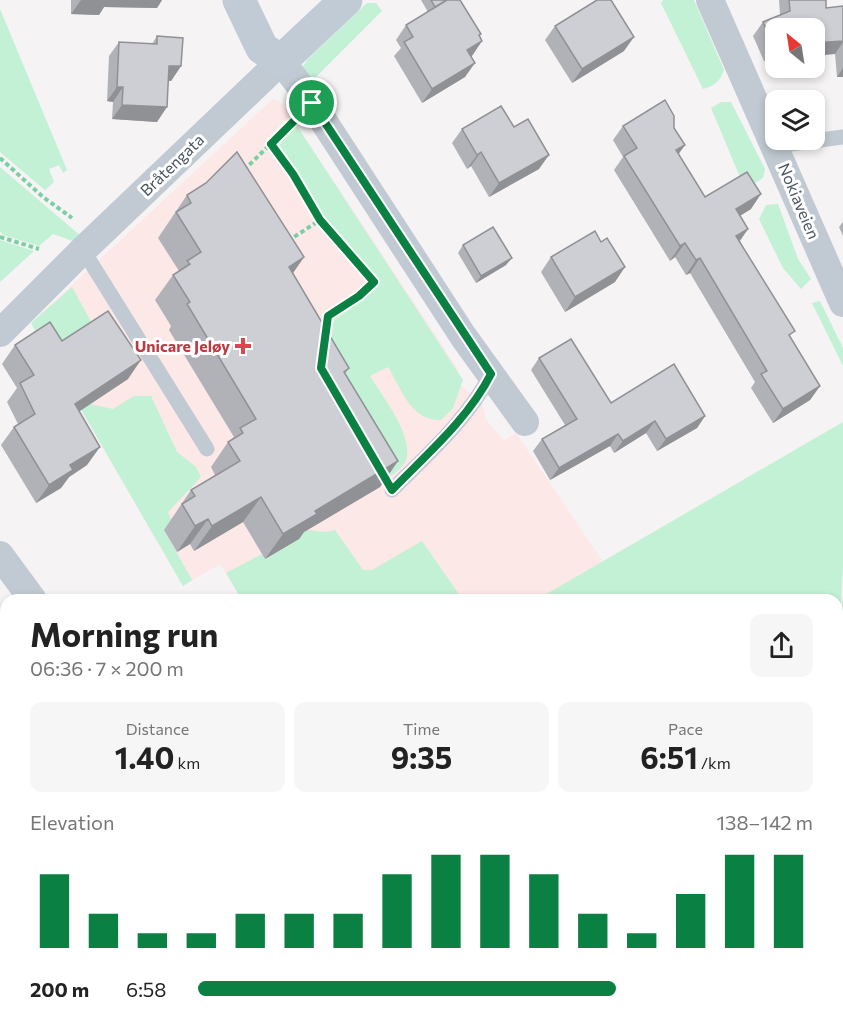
<!DOCTYPE html>
<html lang="en">
<head>
<meta charset="utf-8">
<style>
  body { margin:0; font-family:Commissioner,sans-serif; background:#f6f6f6; color:#222; height:100vh; display:flex; flex-direction:column; font-size:22px; white-space:nowrap }
  * { box-sizing:border-box; margin:0 }
  p { font-size:20px; color:#767676 }
  .icon { flex:none; width:33px; height:33px; fill:none; stroke:currentColor; stroke-width:2; stroke-linecap:round; stroke-linejoin:round }
  .map { position:relative; flex:1; overflow:hidden }
  .side { position:absolute; left:0px; top:594px; width:843px; height:429px; display:flex; flex-direction:column; background:#fff; border-radius:18px 18px 0 0; box-shadow:0 3px 9px #0003 }
  .side>* { flex:none }
  .needle { width:39px; rotate:330deg }
  .controls { position:absolute; left:765px; top:18px; display:grid; gap:12px }
  .controls a { display:grid; place-items:center; width:60px; height:60px; border-radius:12px; background:#fff; box-shadow:0 3px 9px #0003; font-size:30px }
  .pin { position:absolute; display:grid; place-items:center; width:51px; height:51px; color:#fff; margin:-26px; border:3px solid #fff; border-radius:50%; box-shadow:0 2px 6px #0007 }
  .round { display:grid; place-items:center; flex:none; width:63px; height:63px; border-radius:12px; background:#f6f6f6 }
  .summary { display:flex; align-items:center; justify-content:space-between; height:102px; padding:0 30px }
  h1 { font-size:33px; font-weight:700; line-height:45px }
  .stats { display:grid; grid-template-columns:repeat(3,1fr); gap:9px; height:102px; padding:6px 30px }
  .stats div { display:grid; align-content:center; border-radius:12px; background:#f6f6f6; text-align:center }
  .stats b { font-size:30px; font-weight:700 }
  .stats small { font-size:16px; font-weight:400 }
  .stats p { font-size:16px }
  .chart { height:168px; padding:12px 30px }
  .chart p { display:flex; justify-content:space-between }
  .chart svg { width:100%; height:108px; margin-top:6px; stroke:#0b8043; stroke-width:6 }
  ul { padding:0 30px; list-style:none; font-size:20px }
  li { display:grid; grid-template-columns:96px 72px 1fr; align-items:center; height:45px }
  li i { height:15px; border-radius:8px; background:#0b8043 }
  .map>svg:first-child { display:block }
  .medical { fill:#fce8e6 }
  .green { fill:#c3f1d5 }
  .lines { fill:none; stroke-linecap:round; stroke-linejoin:round }
  .path { stroke:#7ad0a6; stroke-width:4; stroke-dasharray:4.5 3; stroke-linecap:butt }
  .lane { stroke:#c1cad2; stroke-width:15 }
  .street { stroke:#c1cad2; stroke-width:28 }
  .secondary { stroke:#c1cbd6; stroke-width:33 }
  .wall { fill:#b0b2b7 }
  .shaded-wall { fill:#909195 }
  .building { fill:#cdcfd5; stroke:#909195; stroke-width:1.5 }
  .route-casing { stroke:#fff; stroke-width:12 }
  .route { stroke:#0b8043; stroke-width:8 }
  .health-dot { fill:#e0444e; stroke:#fff; stroke-width:2 }
  .labels { text-anchor:middle; stroke-width:6; stroke-linejoin:round; paint-order:stroke }
  .street-label { font-size:16px; fill:#4a5661; stroke:#fff }
  .health-label { font-size:16px; font-weight:bold; fill:#be3a42; stroke:#fff; text-anchor:end }
</style>
</head>
<body>
<div class="map">
<svg width="843" height="1023" viewBox="0 0 843 1023">
  <rect width="100%" height="100%" fill="#f5f3f3"/>
  <!-- medical -->
  <polygon class="medical" points="273,99 282,103 458,369 458,383 482,402 486,420 504,440 516,433 603,562 537,600 242,600 220,564 183,586 31,323"/>
  <!-- green -->
  <g class="green">
    <path d="M663,0H694L724,70C720,81 715,86 703,89L661,3Z"/>
    <polygon points="367,3 376,3 382,11 314,79 308,77 303,66 308,59"/>
    <polygon points="0,9 67,170 63,173 59,165 49,169 54,182 45,190 0,152"/>
    <polygon points="721,102 731,102 765,169 763,178 745,189 711,108"/>
    <path d="M297,126L463,380L453,408L441,420C411,421 402,390 388,367L370,376C382,396 420,443 403,465C400,470 393,474 389,477L340,396L328,369L334,316L361,299L380,283L323,216L278,146Z"/>
    <polygon points="0,167 82,237 75,242 53,234 39,246 3,235 0,231"/>
    <polygon points="778,204 798,259 811,279 801,289 783,268 759,219 766,205"/>
    <polygon points="0,240 34,251 0,282"/>
    <polygon points="72,287 95,329 90,404 113,409 134,396 151,396 177,452 196,467 201,477 168,512 173,524 164,530 192,580 183,586 31,323"/>
    <polygon points="820,301 843,348 843,366 812,303"/>
    <polygon points="843,422 843,567 839,639 843,596 843,1012 832,1023 811,1023 808,1017 837,1017 837,600 536,600"/>
    <path d="M292,527C307,528 321,535 335,530L363,570H372L422,541L463,600H242L226,573L262,554L265,559L298,539Z"/>
    <polygon points="6,1004 6,1017 19,1017 21,1023 0,1023 0,1007"/>
    <polygon points="219,1017 319,1017 322,1023 218,1023"/>
    <polygon points="372,1017 465,1017 467,1023 376,1023"/>
    <polygon points="635,1017 716,1017 716,1023 638,1023"/>
  </g>
  <g class="lines">
    <!-- path -->
    <g class="path">
      <polyline points="271,144 293,174 320,220 374,282 359,295 328,316 326,332"/>
      <polyline points="0,158 43,197 72,218"/>
      <polyline points="244,170 290,125"/>
      <polyline points="0,237 39,249"/>
      <polyline points="288,241 320,220"/>
      <polyline points="749,1023 765,1017"/>
    </g>
    <!-- lane -->
    <g class="lane">
      <polyline points="776,146 843,137"/>
      <polyline points="83,250 207,449"/>
      <path d="M392,490C427,455 468,419 491,374"/>
      <polyline points="0,787 6,784"/>
      <polyline points="723,1017 725,1023"/>
    </g>
    <!-- street -->
    <g class="street">
      <polyline points="710,0 843,303"/>
      <polyline points="0,333 83,250 281,61 304,91 463,336 525,422"/>
      <polyline points="0,555 33,600"/>
    </g>
    <!-- secondary -->
    <g class="secondary">
      <polyline points="239,0 262,48 281,61 346,0"/>
      <polyline points="337,1017 341,1023"/>
    </g>
  </g>
  <!-- wall -->
  <g class="wall">
    <polygon points="71,0 162,0 157,8 104,7 99,15 71,14"/>
    <polygon points="421,0 460,0 482,41 471,56 465,77 422,103 394,56 401,48 396,40 406,25 428,12"/>
    <polygon points="779,0 826,0 826,8 843,6 843,77 837,77 835,54 776,28 776,60 764,61 753,36 763,22 780,15"/>
    <polygon points="555,26 624,51 572,83 545,40"/>
    <polygon points="157,36 181,66 171,81 169,81 157,122 112,119 113,102 107,101 109,56 119,42 152,44"/>
    <polygon points="623,126 674,128 685,145 678,154 705,197 751,209 740,216 748,229 740,241 791,338 820,386 810,400 773,423 751,388 755,382 690,273 686,275 675,257 670,261 614,170 623,157 613,140"/>
    <polygon points="462,129 539,169 489,197 471,166 467,169 452,143"/>
    <polygon points="187,195 304,257 293,273 349,368 345,374 398,461 380,487 304,532 299,539 265,559 243,522 194,551 190,544 177,552 164,530 191,490 215,475 211,467 228,442 234,437 169,330 171,326 155,300 173,275 179,271 158,238"/>
    <polygon points="843,222 843,236 839,227"/>
    <polygon points="463,245 506,265 476,283 458,253"/>
    <polygon points="551,257 615,282 565,312 541,272"/>
    <polygon points="62,341 128,379 79,411 87,465 69,477 61,488 36,503 1,445 14,427 18,424 7,402 17,388 2,364 15,345"/>
    <polygon points="539,358 611,403 705,416 697,428 657,451 646,433 614,453 610,446 550,480 533,451 542,439 565,425 531,370"/>
    <polygon points="132,1017 216,1017 215,1023 131,1023"/>
    <polygon points="510,1017 635,1017 637,1023 513,1023"/>
  </g>
  <!-- shaded-wall -->
  <g class="shaded-wall">
    <polygon points="81,0 162,0 157,8 104,7 99,15 71,14"/>
    <polygon points="481,34 471,48 482,41 472,56 457,64 479,35"/>
    <polygon points="634,37 624,51 572,83 582,69"/>
    <polygon points="843,41 843,42 835,54 814,56 814,43"/>
    <polygon points="774,47 776,47 776,60 764,61"/>
    <polygon points="475,63 465,77 422,103 432,89"/>
    <polygon points="169,66 181,66 171,81 159,80"/>
    <polygon points="843,68 843,77 837,77"/>
    <polygon points="117,87 123,87 113,102 107,101"/>
    <polygon points="122,105 167,107 157,122 112,119"/>
    <polygon points="685,145 675,159 676,150"/>
    <polygon points="481,152 471,166 467,169 477,155"/>
    <polygon points="549,155 539,169 489,197 499,183"/>
    <polygon points="761,194 751,209 726,224 736,209"/>
    <polygon points="748,229 738,243 736,236"/>
    <polygon points="685,243 675,257 670,261 680,246"/>
    <polygon points="304,257 286,283 289,267"/>
    <polygon points="512,258 506,265 476,283 481,276"/>
    <polygon points="700,258 690,273 686,275 696,260"/>
    <polygon points="625,267 615,282 565,312 575,297"/>
    <polygon points="141,360 128,379 62,423 75,404"/>
    <polygon points="820,386 810,400 773,423 783,409"/>
    <polygon points="705,416 697,428 657,451 666,439"/>
    <polygon points="655,421 646,433 614,453 623,441"/>
    <polygon points="618,434 610,446 550,480 559,468"/>
    <polygon points="100,447 87,465 69,477 61,488 36,503 49,485 70,465"/>
    <polygon points="398,461 380,487 304,532 299,539 265,559 283,534 315,511"/>
    <polygon points="261,497 243,522 194,551 212,526"/>
    <polygon points="208,519 190,544 177,552 195,526"/>
    <polygon points="843,970 843,975 837,983 837,972"/>
    <polygon points="38,1017 73,1017 69,1023 62,1023 37,1019"/>
  </g>
  <!-- building -->
  <g class="building">
    <polygon points="431,0 447,0 435,7"/>
    <polygon points="447,0 460,0 481,34 479,35 482,41 467,50 475,63 432,89 404,42 413,37 406,25"/>
    <polygon points="597,0 611,0 634,37 582,69 555,26"/>
    <polygon points="789,0 826,0 826,8 843,6 843,41 814,43 814,28 776,28 776,47 774,47 763,22 790,11"/>
    <polygon points="157,36 183,38 181,66 169,66 167,107 122,105 123,87 117,87 119,42 157,44"/>
    <polygon points="665,100 674,116 674,128 685,145 676,150 705,197 747,172 761,194 736,209 748,229 736,236 795,331 789,335 820,386 783,409 761,374 767,371 700,258 696,260 685,243 680,246 624,156 637,148 623,126"/>
    <polygon points="501,106 514,127 528,119 549,155 499,183 481,152 477,155 462,129"/>
    <polygon points="237,152 304,257 289,267 349,368 344,372 398,461 315,511 317,514 283,534 261,497 212,526 208,519 195,526 182,504 195,496 191,490 240,461 228,442 243,433 240,428 256,419 187,304 190,302 173,275 190,264 187,261 201,252 176,212 191,203 187,195 206,183"/>
    <polygon points="493,227 512,258 481,276 463,245"/>
    <polygon points="595,231 601,242 607,238 625,267 575,297 551,257"/>
    <polygon points="108,311 141,360 75,404 100,447 70,465 73,470 49,485 14,427 35,414 20,383 34,375 15,345 50,322 62,341"/>
    <polygon points="571,339 611,403 674,364 705,416 666,439 655,421 623,441 618,434 559,468 542,439 577,419 539,358"/>
    <polygon points="837,940 843,955 843,970 837,972"/>
    <polygon points="146,1017 216,1017 215,1023 145,1023"/>
    <polygon points="536,1017 635,1017 637,1023 538,1023"/>
  </g>
  <g class="lines">
    <defs>
      <path id="route" d="M312,103L491,374C468,419 427,454 392,490L321,368L328,316L359,296L374,282L320,220L293,174L271,144Z"/>
    </defs>
    <!-- route casing -->
    <use href="#route" class="route-casing"/>
    <!-- route -->
    <use href="#route" class="route"/>
  </g>
  <!-- markers -->
  <path class="health-dot" d="M240 337h6v6h6v6h-6v6h-6v-6h-6v-6h6z"/>
  <g class="labels">
    <!-- street labels -->
    <g class="street-label">
      <text transform="translate(172 165) rotate(-44)" y="6">Bråtengata</text>
      <text transform="translate(799 201) rotate(67)" y="6">Nokiaveien</text>
    </g>
    <!-- health labels -->
    <g class="health-label">
      <text x="230" y="352">Unicare Jeløy</text>
    </g>
  </g>
</svg>
<div class="controls">
<a><svg class="needle" viewBox="-14 -14 28 28"><path d="M0-13l5 13h-10z" fill="#e53935"/><path d="M0 13l5-13h-10z" fill="#767676"/></svg></a>
<a><svg class="icon" aria-label="layers" viewBox="0 0 24 24"><path d="M12 4l9 5-9 5-9-5zM3 14l9 5 9-5"/></svg></a>
</div>
<div class="pin" style="left:312px;top:103px;background:#1e9e55"><svg class="icon" aria-label="arrive" viewBox="0 0 24 24"><path d="M6 21V4h12l-3 4 3 4H6"/></svg></div>
<section class="side">
<div class="summary"><div><h1>Morning run</h1><p>06:36 · 7 × 200 m</p></div><a class="round"><svg class="icon" aria-label="share" viewBox="0 0 24 24"><path d="M12 15V3M7 8l5-5 5 5M5 13v7h14v-7"/></svg></a></div>
<div class="stats">
<div><p>Distance</p><b>1.40<small> km</small></b></div>
<div><p>Time</p><b>9:35</b></div>
<div><p>Pace</p><b>6:51<small> /km</small></b></div>
</div>
<div class="chart"><p><span>Elevation</span>138–142 m</p>
<svg viewBox="0 0 160 44" preserveAspectRatio="none"><path d="M5 44V14M15 44V30M25 44V38M35 44V38M45 44V30M55 44V30M65 44V30M75 44V14M85 44V6M95 44V6M105 44V14M115 44V30M125 44V38M135 44V22M145 44V6M155 44V6"/></svg>
</div>
<ul>
<li><b>200 m</b>6:58<i style="width:68%"></i></li>
</ul>
</section>
</div>
</body>
</html>
